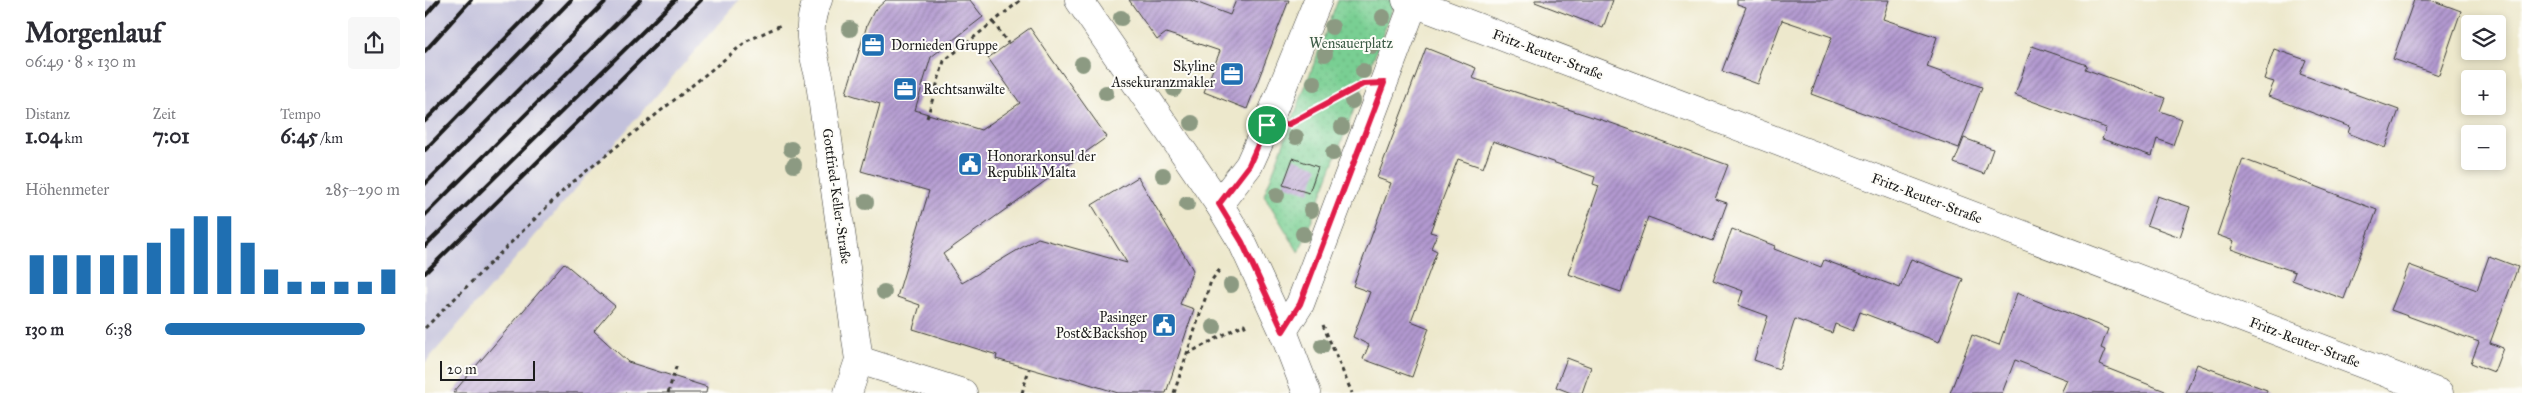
<!DOCTYPE html>
<html lang="de">
<head>
<meta charset="utf-8">
<style>
  body { margin:0; font-family:"IM FELL Great Primer",serif; background:#f7f7f7; color:#2b2b33; height:100vh; display:flex; flex-direction:column; font-size:19px; white-space:nowrap }
  * { box-sizing:border-box; margin:0 }
  p { font-size:16px; color:#7c7c81 }
  .icon { flex:none; width:28px; height:28px; fill:none; stroke:currentColor; stroke-width:2; stroke-linecap:round; stroke-linejoin:round }
  .map { position:relative; flex:1; overflow:hidden }
  .sheet { display:flex; flex-direction:column; background:#fff; width:425px }
  .sheet>* { flex:none }
  .fabs { position:absolute; left:2036px; top:15px; display:grid; gap:10px }
  .fabs a { display:grid; place-items:center; width:45px; height:45px; border-radius:5px; background:#fff; box-shadow:0 2px 8px #0003; font-size:25px }
  .scale { position:absolute; left:15px; bottom:12px; width:95px; box-sizing:border-box; padding-left:5px; border:2px solid #1c1c1c; border-top:0; font-size:14px; line-height:18px; white-space:nowrap; color:#1c1c1c; -webkit-text-stroke:4px #fdfcf7; paint-order:stroke }
  .pin { position:absolute; display:grid; place-items:center; width:42px; height:42px; color:#fff; margin:-21px; border:2px solid #fff; border-radius:50%; box-shadow:0 1px 5px #0007 }
  .round { display:grid; place-items:center; flex:none; width:52px; height:52px; border-radius:5px; background:#f7f7f7 }
  .overview { display:flex; align-items:center; justify-content:space-between; height:85px; padding:0 25px }
  h1 { font-size:28px; font-weight:700; line-height:38px }
  .stats { display:grid; grid-template-columns:repeat(3,1fr); gap:8px; height:85px; padding:5px 25px }
  .stats div { display:grid; align-content:center }
  .stats b { font-size:21px; font-weight:700 }
  .stats small { font-size:14px; font-weight:400 }
  .stats p { font-size:14px }
  .chart { height:140px; padding:10px 25px }
  .chart p { display:flex; justify-content:space-between }
  .chart svg { width:100%; height:90px; margin-top:5px; stroke:#1f6fb2; stroke-width:6 }
  ul { padding:0 25px; list-style:none; font-size:16px }
  li { display:grid; grid-template-columns:80px 60px 1fr; align-items:center; height:38px }
  li i { height:12px; border-radius:6px; background:#1f6fb2 }
  main { display:flex; flex:1; min-height:0 }
  .map>svg:first-child { display:block }
  .railway { fill:#c3c1db }
  .green { fill:url(#green-dots); stroke:#4a7658 }
  .building { fill:url(#building-hatch) }
  .lines { fill:none; stroke-linecap:round; stroke-linejoin:round }
  .street-casing { stroke:#3b3b36; stroke-width:29 }
  .path { stroke:#3b3b36; stroke-width:3; stroke-dasharray:4 4; stroke-linecap:butt }
  .street { stroke:#fff; stroke-width:28 }
  .rail { stroke:#1c1c1c; stroke-width:4 }
  .tree { fill:#8c9a82 }
  .route-casing { stroke:#fff; stroke-width:10 }
  .route { stroke:#e11d48; stroke-width:6 }
  .labels { text-anchor:middle; stroke-width:4; stroke-linejoin:round; paint-order:stroke }
  .park-label { font-size:14px; fill:#3d5b46; stroke:#fdfcf7 }
  .poi-label { font-size:14px; fill:#1c1c1c; stroke:#fdfcf7; text-anchor:start }
  .street-label { font-size:14px; fill:#1c1c1c; stroke:#fdfcf7 }
</style>
</head>
<body>
<main>
<section class="sheet">
<div class="overview"><div><h1>Morgenlauf</h1><p>06:49 · 8 × 130 m</p></div><a class="round"><svg class="icon" aria-label="share" viewBox="0 0 24 24"><path d="M12 15V3M7 8l5-5 5 5M5 13v7h14v-7"/></svg></a></div>
<div class="stats">
<div><p>Distanz</p><b>1.04<small> km</small></b></div>
<div><p>Zeit</p><b>7:01</b></div>
<div><p>Tempo</p><b>6:45<small> /km</small></b></div>
</div>
<div class="chart"><p><span>Höhenmeter</span>285–290 m</p>
<svg viewBox="0 0 160 44" preserveAspectRatio="none"><path d="M5 44V25M15 44V25M25 44V25M35 44V25M45 44V25M55 44V19M65 44V12M75 44V6M85 44V6M95 44V19M105 44V32M115 44V38M125 44V38M135 44V38M145 44V38M155 44V32"/></svg>
</div>
<ul>
<li><b>130 m</b>6:38<i style="width:85%"></i></li>
</ul>
</section>
<div class="map">
<svg width="2097" height="393" viewBox="0 0 2097 393">
  <defs>
    <pattern id="green-dots" width="8" height="8" patternUnits="userSpaceOnUse" patternTransform="scale(1.25)"><rect width="8" height="8" fill="#79cf93"/><path d="M2 2h.1M6 6h.1" fill="none" stroke="#68b17e" stroke-width="1.8" stroke-linecap="round"/></pattern>
    <pattern id="building-hatch" width="6" height="6" patternUnits="userSpaceOnUse" patternTransform="scale(1.25)"><rect width="6" height="6" fill="#b299d0"/><path d="M-1 1l2-2M0 6l6-6M5 7l2-2" fill="none" stroke="#907ca8"/></pattern>
  </defs>
  <rect width="100%" height="100%" fill="#fdfcf7"/>
  <filter id="ink" filterUnits="userSpaceOnUse"><feTurbulence type="fractalNoise" baseFrequency=".02" numOctaves="2"/><feDisplacementMap in="SourceGraphic" scale="10" xChannelSelector="R" yChannelSelector="G"/><feConvolveMatrix kernelMatrix="1 2 1 2 8 2 1 2 1" color-interpolation-filters="sRGB"/></filter>
  <filter id="wash" filterUnits="userSpaceOnUse"><feTurbulence type="fractalNoise" baseFrequency=".0096" numOctaves="4" result="noise"/><feDisplacementMap in="SourceGraphic" scale="20" xChannelSelector="R" yChannelSelector="G"/><feGaussianBlur stdDeviation="1.12" result="paint"/><feColorMatrix in="noise" values="0 0 0 0 0 0 0 0 0 0 0 0 0 0 0 0 0 1.4 0 .05"/><feComposite in="paint" operator="in"/></filter>
  <g filter="url(#wash)">
    <rect width="100%" height="100%" fill="#ede8cc"/>
    <!-- railway -->
    <polygon class="railway" points="0,0 314,0 0,363"/>
    <!-- green -->
    <polygon class="green" points="913,0 971,0 874,253 839,195"/>
    <g id="blocks">
      <!-- building -->
      <g class="building">
        <polygon points="461,0 545,0 558,17 506,57 490,110 556,130 595,103 563,58 605,28 682,137 518,254 537,283 613,238 702,263 667,205 713,177 768,270 755,304 769,309 741,393 693,393 645,378 645,380 571,359 572,355 488,329 495,305 472,297 504,191 436,171 455,104 421,93 442,25 449,11"/>
        <polygon points="704,0 765,0 805,15 811,0 864,0 822,109 779,92 795,51 741,33 732,40"/>
        <polygon points="1110,0 1188,0 1178,28 1110,2"/>
        <polygon points="1312,0 1464,0 1458,19 1512,37 1502,67 1557,87 1534,148 1386,94 1407,37 1357,20 1333,84 1297,71 1321,7 1312,4"/>
        <polygon points="1989,0 2006,0 2036,11 2014,75 1968,59"/>
        <polygon points="1607,46 1662,65 1660,69 1740,98 1735,111 1757,119 1748,145 1732,139 1727,156 1677,139 1681,128 1590,95"/>
        <polygon points="1001,48 1051,68 1047,78 1189,124 1303,165 1290,199 1302,203 1288,241 1223,217 1196,292 1143,274 1174,186 1168,184 1170,177 1068,141 1058,168 1033,159 1005,232 1012,234 1006,248 1012,251 986,321 1004,328 987,377 938,359 944,345 928,337 945,292 928,286 966,183 952,178"/>
        <polygon points="1849,49 1881,60 1875,74 1974,110 1960,148 1923,133 1925,127 1843,96 1849,82 1839,79"/>
        <polygon points="1539,138 1568,149 1559,174 1529,163"/>
        <polygon points="868,158 893,167 884,193 858,185"/>
        <polygon points="1818,159 1952,210 1919,299 1867,280 1870,272 1806,249 1809,241 1792,235"/>
        <polygon points="1732,196 1765,207 1755,237 1722,225"/>
        <polygon points="1307,229 1350,246 1349,249 1396,267 1399,260 1475,288 1486,259 1538,279 1514,342 1435,312 1428,331 1410,324 1407,333 1370,319 1354,369 1329,360 1343,316 1313,305 1318,291 1288,280"/>
        <polygon points="2064,256 2093,267 2065,343 2078,348 2069,372 2046,363 2054,342 1966,310 1984,265 2052,290"/>
        <polygon points="139,263 190,306 169,331 203,362 282,387 281,393 28,393"/>
        <polygon points="1592,293 1683,329 1676,348 1680,350 1674,365 1740,391 1740,393 1636,393 1642,380 1590,360 1577,393 1525,393 1547,335 1574,345"/>
        <polygon points="1142,358 1166,367 1157,393 1146,393 1131,387"/>
        <polygon points="1772,364 1842,390 1841,393 1761,393"/>
      </g>
    </g>
  </g>
  <g filter="url(#ink)">
    <use href="#blocks" fill-opacity="0" stroke="#3b3b36" stroke-width="1"/>
    <g class="lines">
      <defs>
        <g id="street">
          <path d="M393,0C380,25 387,50 394,76L434,360L423,393"/>
          <polyline points="654,0 794,204 817,242 858,331 882,393"/>
          <polyline points="981,0 2014,393"/>
          <polyline points="794,204 824,165 842,125 893,0"/>
          <polyline points="858,331 875,304 990,0"/>
          <polyline points="434,360 538,393"/>
        </g>
      </defs>
      <!-- street casing -->
      <use href="#street" class="street-casing"/>
      <!-- path -->
      <g class="path">
        <polyline points="568,22 583,43"/>
        <polyline points="880,116 923,93"/>
        <polyline points="502,118 519,61 596,0"/>
        <polyline points="898,325 927,393"/>
        <polyline points="0,328 143,186 322,41 356,25"/>
        <polyline points="762,354 819,324 822,331"/>
        <polyline points="243,393 252,364"/>
        <polyline points="597,393 604,369"/>
        <polyline points="749,393 786,281 796,268"/>
      </g>
      <!-- street -->
      <use href="#street" class="street"/>
      <!-- rail -->
      <g class="rail">
        <polyline points="0,16 14,0"/>
        <polyline points="0,51 46,0"/>
        <polyline points="0,121 118,0"/>
        <polyline points="0,150 146,0"/>
        <polyline points="0,184 182,0"/>
        <polyline points="0,215 215,0"/>
        <polyline points="0,246 250,0"/>
        <polyline points="0,273 276,0"/>
      </g>
    </g>
    <!-- trees -->
    <g class="tree">
      <circle cx="958" cy="17" r="8"/>
      <circle cx="696" cy="18" r="8"/>
      <circle cx="907" cy="27" r="8"/>
      <circle cx="425" cy="29" r="8"/>
      <circle cx="947" cy="46" r="8"/>
      <circle cx="900" cy="54" r="8"/>
      <circle cx="657" cy="64" r="8"/>
      <circle cx="938" cy="71" r="8"/>
      <circle cx="889" cy="83" r="8"/>
      <circle cx="749" cy="89" r="8"/>
      <circle cx="681" cy="93" r="8"/>
      <circle cx="927" cy="101" r="8"/>
      <circle cx="767" cy="123" r="8"/>
      <circle cx="917" cy="127" r="8"/>
      <circle cx="871" cy="137" r="8"/>
      <circle cx="366" cy="149" r="8"/>
      <circle cx="908" cy="153" r="8"/>
      <circle cx="369" cy="165" r="8"/>
      <circle cx="738" cy="175" r="8"/>
      <circle cx="852" cy="195" r="8"/>
      <circle cx="441" cy="202" r="8"/>
      <circle cx="762" cy="204" r="8"/>
      <circle cx="886" cy="210" r="8"/>
      <circle cx="878" cy="234" r="8"/>
      <circle cx="806" cy="285" r="8"/>
      <circle cx="459" cy="292" r="8"/>
      <circle cx="789" cy="327" r="8"/>
      <circle cx="897" cy="346" r="8"/>
    </g>
  </g>
  <g class="lines" filter="url(#ink)">
    <defs>
      <polygon id="route" points="959,83 875,304 858,331 817,242 794,204 824,165 842,125 864,124 938,84"/>
    </defs>
    <!-- route casing -->
    <use href="#route" class="route-casing"/>
    <!-- route -->
    <use href="#route" class="route"/>
  </g>
  <!-- icons -->
  <defs>
    <symbol id="office-square" viewBox="-11 -11 22 22"><rect x="-9" y="-9" width="18" height="18" rx="4" fill="#1f6fb2" stroke="#fdfcf7"/><path d="M-6-3h4V-5.5h4V-3h4V5H-6ZM-1-4.5V-3h2v-1.5ZM-6 0V1H6V0Z" fill="#fff"/></symbol>
    <symbol id="civic-square" viewBox="-11 -11 22 22"><rect x="-9" y="-9" width="18" height="18" rx="4" fill="#1f6fb2" stroke="#fdfcf7"/><path d="M-.6-6.5H3V-4.5H.6V-3L4-1V1h2V6H-6V1h2V-1L-.6-3ZM-1.2 2.5V6h2.4V2.5Z" fill="#fff"/></symbol>
  </defs>
  <g fill-rule="evenodd">
    <use href="#office-square" x="434" y="31" width="28" height="28"/>
    <use href="#office-square" x="793" y="60" width="28" height="28"/>
    <use href="#office-square" x="466" y="75" width="28" height="28"/>
    <use href="#civic-square" x="531" y="150" width="28" height="28"/>
    <use href="#civic-square" x="725" y="311" width="28" height="28"/>
  </g>
  <g class="labels">
    <!-- park labels -->
    <g class="park-label">
      <text x="926" y="48">Wensauerplatz</text>
    </g>
    <!-- poi labels -->
    <g class="poi-label">
      <text x="466" y="50">Dornieden Gruppe</text>
      <text x="790" y="71" text-anchor="end">Skyline<tspan x="790" dy="16">Assekuranzmakler</tspan></text>
      <text x="498" y="94">Rechtsanwälte</text>
      <text x="562" y="161">Honorarkonsul der<tspan x="562" dy="16">Republik Malta</tspan></text>
      <text x="722" y="322" text-anchor="end">Pasinger<tspan x="722" dy="16">Post&amp;Backshop</tspan></text>
    </g>
    <!-- street labels -->
    <g class="street-label">
      <text transform="translate(1123 54) rotate(21)" y="5">Fritz-Reuter-Straße</text>
      <text transform="translate(412 196) rotate(82)" y="5">Gottfried-Keller-Straße</text>
      <text transform="translate(1502 198) rotate(21)" y="5">Fritz-Reuter-Straße</text>
      <text transform="translate(1880 342) rotate(21)" y="5">Fritz-Reuter-Straße</text>
    </g>
  </g>
</svg>
<div class="fabs">
<a><svg class="icon" aria-label="layers" viewBox="0 0 24 24"><path d="M12 4l9 5-9 5-9-5zM3 14l9 5 9-5"/></svg></a>
<a>+</a>
<a>−</a>
</div>
<div class="scale">20 m</div>
<div class="pin" style="left:842px;top:125px;background:#1e9e55"><svg class="icon" aria-label="arrive" viewBox="0 0 24 24"><path d="M6 21V4h12l-3 4 3 4H6"/></svg></div>
</div>
</main>
</body>
</html>
